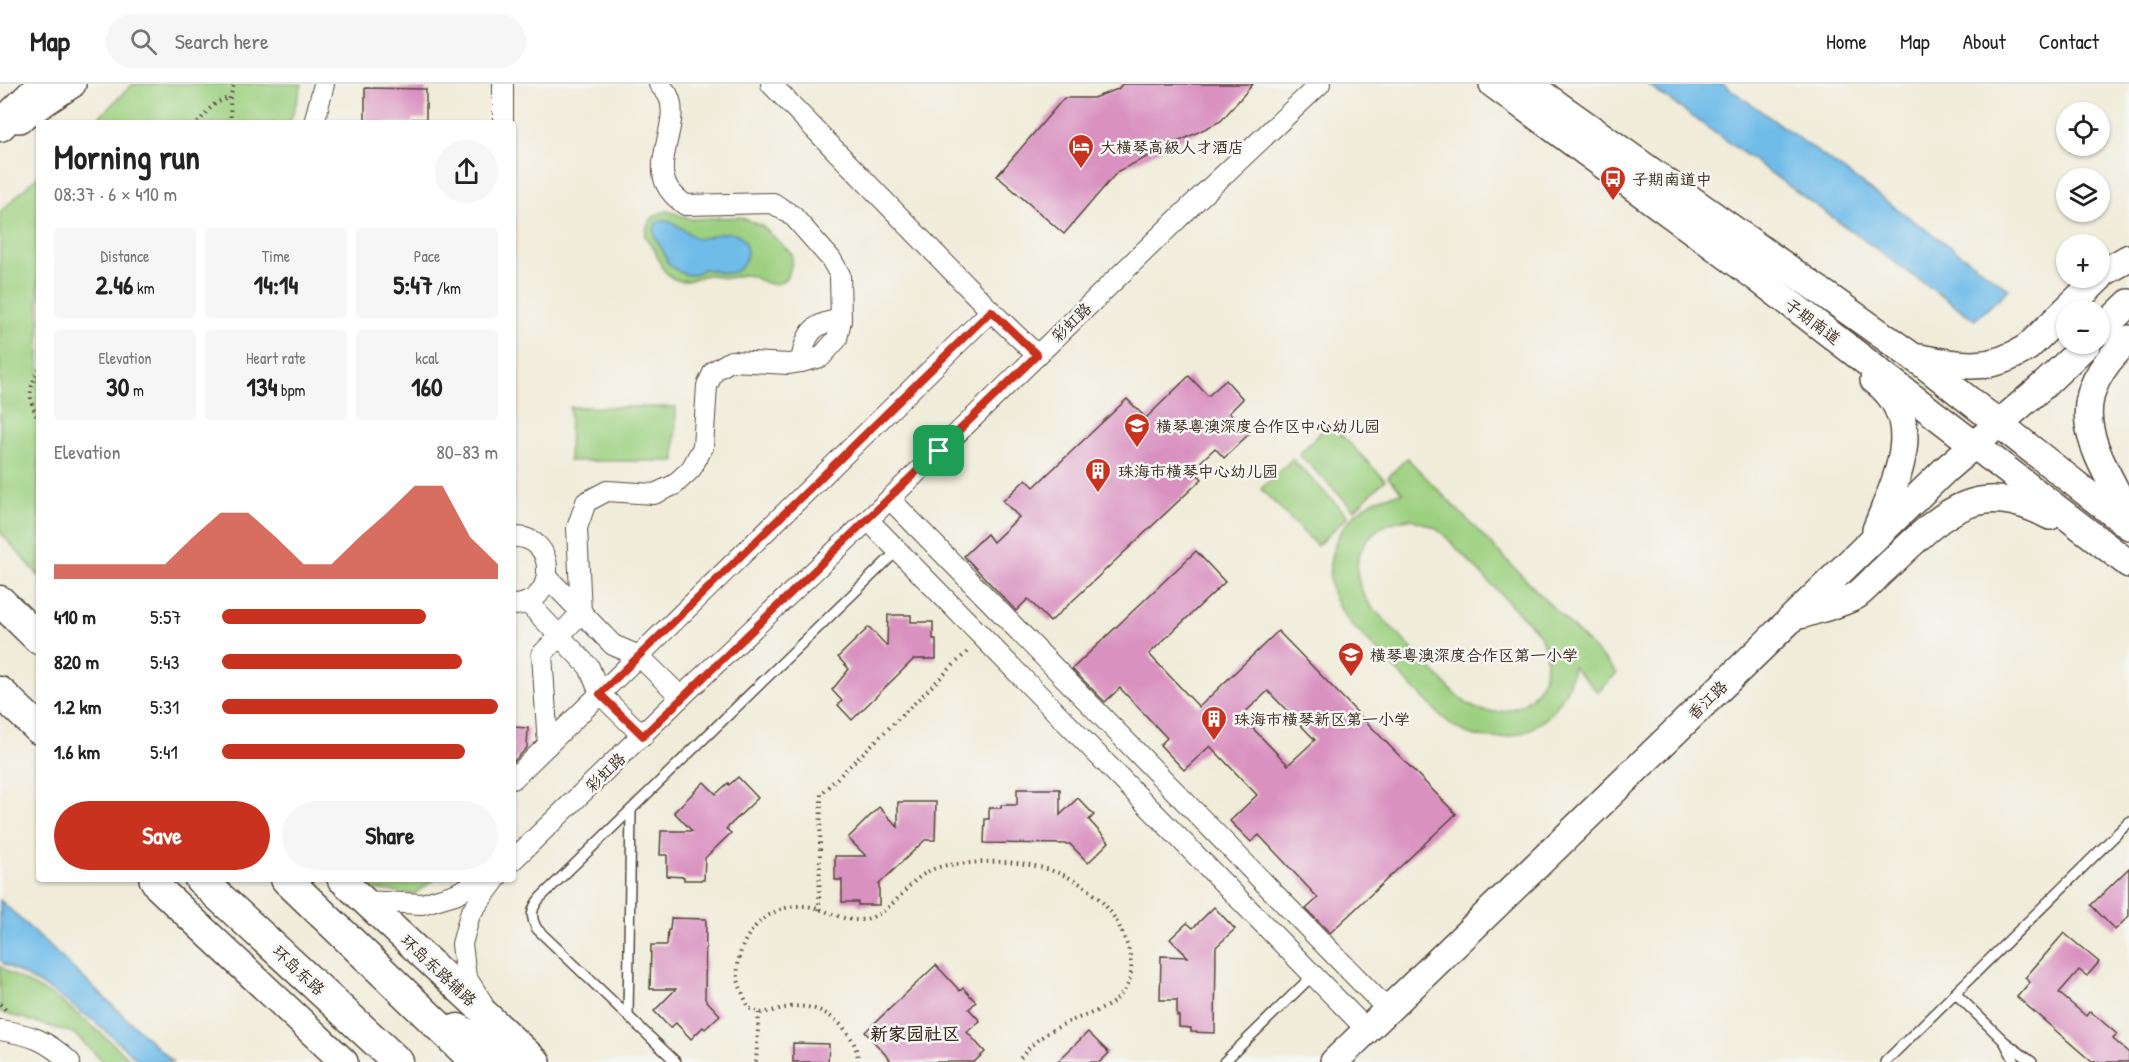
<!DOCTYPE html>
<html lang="en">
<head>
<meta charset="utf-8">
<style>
  body { margin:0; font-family:"Patrick Hand","LXGW WenKai TC",sans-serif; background:#f6f6f6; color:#222; height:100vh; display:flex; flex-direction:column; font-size:22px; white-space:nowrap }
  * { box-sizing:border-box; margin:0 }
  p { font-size:20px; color:#767676 }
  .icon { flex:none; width:33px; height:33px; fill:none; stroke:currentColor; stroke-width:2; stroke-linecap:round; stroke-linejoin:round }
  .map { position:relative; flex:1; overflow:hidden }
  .drawer { position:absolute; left:36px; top:36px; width:480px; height:762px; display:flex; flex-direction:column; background:#fff; border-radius:6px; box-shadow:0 2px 4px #0004 }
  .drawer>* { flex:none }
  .buttons { position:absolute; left:2056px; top:18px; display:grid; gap:12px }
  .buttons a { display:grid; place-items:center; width:54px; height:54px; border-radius:50%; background:#fff; box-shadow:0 2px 4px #0004; font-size:30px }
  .pin { position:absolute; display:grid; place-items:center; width:51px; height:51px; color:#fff; margin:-26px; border-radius:12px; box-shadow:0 3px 9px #0006 }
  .round { display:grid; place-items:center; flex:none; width:63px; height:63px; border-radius:32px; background:#f6f6f6 }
  .head { display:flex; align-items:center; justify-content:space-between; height:102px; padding:0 18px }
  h1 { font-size:33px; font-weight:700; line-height:45px }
  .metrics { display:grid; grid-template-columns:repeat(3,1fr); gap:9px; height:102px; padding:6px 18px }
  .metrics div { display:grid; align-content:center; border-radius:6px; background:#f6f6f6; text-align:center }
  .metrics b { font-size:26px; font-weight:700 }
  .metrics small { font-size:16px; font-weight:400 }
  .metrics p { font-size:16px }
  .chart { height:168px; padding:12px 18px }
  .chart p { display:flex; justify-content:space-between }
  .chart svg { width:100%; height:108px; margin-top:6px; fill:#c8321e; opacity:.7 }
  .primary-button { display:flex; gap:12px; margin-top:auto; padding:12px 18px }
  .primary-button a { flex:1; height:69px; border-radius:36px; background:#c8321e; color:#fff; font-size:24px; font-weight:700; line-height:69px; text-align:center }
  .primary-button a+a { background:#f6f6f6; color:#222 }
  ul { padding:0 18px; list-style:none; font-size:20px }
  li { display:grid; grid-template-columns:96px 72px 1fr; align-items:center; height:45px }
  li i { height:15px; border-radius:8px; background:#c8321e }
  header { display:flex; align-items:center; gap:36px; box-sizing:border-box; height:84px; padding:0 30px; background:#fff; border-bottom:2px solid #e0e0e0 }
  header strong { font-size:28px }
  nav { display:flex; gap:33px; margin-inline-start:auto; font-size:21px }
  .search { width:420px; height:54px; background:#f6f6f6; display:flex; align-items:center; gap:15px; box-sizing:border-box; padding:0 21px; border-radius:33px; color:#767676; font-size:22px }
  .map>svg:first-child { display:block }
  .green { fill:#9dd080; stroke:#6c7d4f; stroke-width:1.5; fill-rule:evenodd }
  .water { fill:#70bce9; stroke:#567384; stroke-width:1.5 }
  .building { fill:#d991c0; fill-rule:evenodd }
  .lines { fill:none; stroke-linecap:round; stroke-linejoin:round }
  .lane-casing { stroke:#56473a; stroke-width:12 }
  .street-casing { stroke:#56473a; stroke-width:22 }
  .secondary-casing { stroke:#56473a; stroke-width:30 }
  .primary-casing { stroke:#56473a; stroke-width:33 }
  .path { stroke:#56473a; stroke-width:4; stroke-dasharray:1.5 4.5; stroke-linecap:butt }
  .lane { stroke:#fff; stroke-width:9 }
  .street { stroke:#fff; stroke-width:20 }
  .secondary { stroke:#fff; stroke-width:27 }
  .primary { stroke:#fff; stroke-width:30 }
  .route-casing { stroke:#fff; stroke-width:12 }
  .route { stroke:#c8321e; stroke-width:8 }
  .labels { text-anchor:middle; stroke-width:5; stroke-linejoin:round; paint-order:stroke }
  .poi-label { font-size:16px; fill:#3b2a1e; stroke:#f6f6f2; text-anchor:start }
  .street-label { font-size:16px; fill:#3b2a1e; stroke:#f6f6f2 }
  .neighbourhood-label { font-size:18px; font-weight:bold; fill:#3b2a1e; stroke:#f6f6f2 }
</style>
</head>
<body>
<header>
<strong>Map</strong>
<div class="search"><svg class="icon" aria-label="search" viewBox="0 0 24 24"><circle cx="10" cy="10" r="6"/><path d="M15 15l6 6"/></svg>Search here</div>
<nav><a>Home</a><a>Map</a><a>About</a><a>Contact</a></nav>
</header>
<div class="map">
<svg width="2129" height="978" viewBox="0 0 2129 978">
  <rect width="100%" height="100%" fill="#f6f6f2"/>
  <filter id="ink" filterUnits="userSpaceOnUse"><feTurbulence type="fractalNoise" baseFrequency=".0167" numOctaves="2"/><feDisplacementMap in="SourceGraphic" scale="12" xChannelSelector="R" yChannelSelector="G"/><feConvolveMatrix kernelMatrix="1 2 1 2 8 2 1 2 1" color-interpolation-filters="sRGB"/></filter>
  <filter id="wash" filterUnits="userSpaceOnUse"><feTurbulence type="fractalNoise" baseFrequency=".008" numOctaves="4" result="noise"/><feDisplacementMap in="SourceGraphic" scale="24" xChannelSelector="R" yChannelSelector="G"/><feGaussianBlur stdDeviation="1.35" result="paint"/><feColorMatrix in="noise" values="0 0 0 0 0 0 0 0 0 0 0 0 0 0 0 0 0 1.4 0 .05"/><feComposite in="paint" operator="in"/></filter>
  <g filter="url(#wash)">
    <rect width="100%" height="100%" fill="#f0ecd9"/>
    <!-- green -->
    <g class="green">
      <polygon points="133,0 302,0 290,39 93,39"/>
      <polygon points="39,91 39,492 0,448 0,128"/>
      <path d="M668,127L690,135L740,133L762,142L792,170C792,182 790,197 776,200C764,202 756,191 745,191C739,190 733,194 727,194C721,194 714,190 708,191C697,192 690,200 677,196C663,191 660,179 655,167C653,162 648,158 645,152C647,137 653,130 668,127Z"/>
      <polygon points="570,323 676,323 675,377 569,377"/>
      <polygon points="1330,339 1385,396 1354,426 1299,370"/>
      <path d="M1407,374L1617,589L1598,608L1573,583C1566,631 1521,665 1472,651C1460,648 1450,640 1441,632L1351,540C1343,530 1336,520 1332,508C1320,460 1354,413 1403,409L1388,393ZM1411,435L1434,443L1444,451L1540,551C1548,570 1549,590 1536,608C1520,628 1491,634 1469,621C1456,613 1446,600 1435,589C1414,567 1392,544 1371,522C1341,483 1362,438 1411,435Z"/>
      <polygon points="1292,375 1348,432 1317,462 1261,405"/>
      <polygon points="359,795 435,795 414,810 369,805"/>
      <path d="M0,882C15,894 33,901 49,910C80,930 106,953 133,978H104L73,949L0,928Z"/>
    </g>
    <!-- water -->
    <g class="water">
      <polygon points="1647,0 1723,0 2009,205 1975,236"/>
      <path d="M663,136L675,140L697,155C708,154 724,146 734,149C753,156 750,184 731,189C722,191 713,185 703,185C691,197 677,188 667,178C665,162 648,155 656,139Z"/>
      <polygon points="0,816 173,978 140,978 98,940 50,906 4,880 0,876"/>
    </g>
    <g id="blocks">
      <!-- building -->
      <g class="building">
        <polygon points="1122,0 1253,0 1221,37 1118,87 1064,150 997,92 1064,14 1093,14 1118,5"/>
        <polygon points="365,4 426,5 426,35 412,35 412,39 365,39"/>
        <polygon points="1189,292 1208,312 1226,296 1243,315 1229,329 1249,350 1224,374 1215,364 1193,385 1202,395 1050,538 1028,515 1016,527 964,472 987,450 993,458 1019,433 1003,417 1026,395 1034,403 1127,315 1146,334"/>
        <path d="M1196,467L1225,498L1149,570L1199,623L1278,547L1456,730L1330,849L1306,825L1318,814L1259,751L1251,758L1230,737L1257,711L1210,662L1184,686L1160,661L1167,654L1120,604L1105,618L1072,585ZM1268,607L1315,656L1288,681L1241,632Z"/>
        <polygon points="888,531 911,531 911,538 933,538 933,555 936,555 936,575 914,575 852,636 838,621 842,617 832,606 849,585 838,573 869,543 887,562"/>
        <polygon points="513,643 528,644 527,664 513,678"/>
        <polygon points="738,693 758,714 726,745 731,749 705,774 704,796 684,796 684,793 667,792 667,771 660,771 661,747 692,747 674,728 704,698 716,710 728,699 729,701"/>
        <polygon points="1017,705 1060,705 1060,731 1078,714 1094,731 1089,736 1109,758 1088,779 1070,760 984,759 985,735 989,735 989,724 1001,724 1001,721 1017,721"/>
        <polygon points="898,718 936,718 935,756 925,756 879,800 879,821 858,821 858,818 842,818 842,796 835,796 835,772 866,772 848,754 879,723 898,743"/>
        <polygon points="2129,784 2129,832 2115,846 2091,821"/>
        <polygon points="1214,823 1235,845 1216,863 1215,949 1191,948 1191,944 1179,943 1179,932 1177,932 1177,916 1160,916 1161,872 1188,873 1170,855 1187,839 1193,844"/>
        <polygon points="671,834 706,835 705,915 720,931 705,945 703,943 691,955 676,939 670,944 654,927 676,905 650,905 651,861 667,861 668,846 670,846"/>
        <polygon points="2064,849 2099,878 2087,892 2079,886 2059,909 2086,932 2090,927 2117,950 2113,955 2129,969 2129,978 2092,978 2017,913 2030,898 2025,894"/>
        <polygon points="936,881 960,907 963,904 976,918 969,925 980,937 967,948 985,968 974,978 892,978 865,948"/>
        <polygon points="1088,948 1109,969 1100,978 1057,978"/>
        <polygon points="793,959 829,960 828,978 793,978"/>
      </g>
    </g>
  </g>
  <g filter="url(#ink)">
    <use href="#blocks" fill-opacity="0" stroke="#56473a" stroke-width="1.5"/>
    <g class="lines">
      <defs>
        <g id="lane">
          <polyline points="1955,909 2004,957 2032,978"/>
          <polyline points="628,932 631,726"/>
          <polyline points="2005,959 2015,978"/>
          <path d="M676,978L537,845C530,832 531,825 540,814L898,466"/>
          <polyline points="1224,978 1313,891"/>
          <polyline points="1885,978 2129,738"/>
        </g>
        <g id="street">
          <polyline points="503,0 503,39"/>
          <polyline points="771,0 991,227 1037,271"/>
          <polyline points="314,39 324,0"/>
          <path d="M801,278C805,251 812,238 841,236"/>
          <polyline points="890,415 1388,926"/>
          <polyline points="868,436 1367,946"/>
          <path d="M513,453C558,450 559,521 513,521"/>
          <polyline points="547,493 613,561 639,572 681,613"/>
          <polyline points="527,518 589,583 600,610 643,652"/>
          <path d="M548,661L542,570L581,529L577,444L586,418L607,407L654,410L674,401L691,385L703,363L707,302L714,287L731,277L789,280L801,278L821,273L837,255L841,236L840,191L831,175L793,132L773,119L685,121C678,115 670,109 666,100C654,75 681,36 668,11C666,7 661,3 659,0"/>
          <polyline points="513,695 991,227"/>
          <polyline points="513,776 681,613 868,436 1195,118 1320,0"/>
          <polyline points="364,817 422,820 455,810 486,795"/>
          <polyline points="482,918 466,893 462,860 470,830 496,795"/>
          <path d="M0,946C32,951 46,956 70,978"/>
        </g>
        <g id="secondary">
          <polyline points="1493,0 1756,193 2129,480"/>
          <polyline points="1528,0 1923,280 2129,442"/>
          <polyline points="19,35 72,0"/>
          <polyline points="2100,192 2106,187 2129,174"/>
          <polyline points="2100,247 2129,219"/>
          <path d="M2129,255C2059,320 2093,362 2129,432"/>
          <path d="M1920,274C1962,282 1990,288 2028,263L2099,194"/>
          <path d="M1874,296C1929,337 1895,397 1876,446"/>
          <path d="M1800,531C1815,526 1845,519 1857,511C1865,505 1873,496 1880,489C1936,438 1971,389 2050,432"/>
          <polyline points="153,795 158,803 344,978"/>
          <polyline points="341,795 537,978"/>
          <polyline points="1334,978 1946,385 2045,300 2087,260"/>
        </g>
        <g id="primary">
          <polyline points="0,42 43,0"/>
          <polyline points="0,517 39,555"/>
          <polyline points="0,608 39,645"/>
          <polyline points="200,795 398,978"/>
          <polyline points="286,795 476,978"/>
          <polyline points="458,945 515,978"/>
        </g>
      </defs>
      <!-- lane casing -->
      <use href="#lane" class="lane-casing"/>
      <!-- street casing -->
      <use href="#street" class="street-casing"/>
      <!-- secondary casing -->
      <use href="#secondary" class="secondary-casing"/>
      <!-- primary casing -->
      <use href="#primary" class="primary-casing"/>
      <!-- path -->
      <g class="path">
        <path d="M198,39C207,27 214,17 230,14"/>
        <polyline points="231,39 230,14 234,0"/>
        <path d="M39,285C28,306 28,315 39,337"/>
        <polyline points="819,826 821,710 969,566"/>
        <polyline points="0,920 8,928"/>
        <polyline points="756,978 759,929"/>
        <path d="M858,978C858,951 831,926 806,923C789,920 775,928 759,929L749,924C745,915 740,905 738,895C734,855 765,820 805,822C827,824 844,840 866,835C898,827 906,793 939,783C949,780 960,780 970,779C1028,773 1094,788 1121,846C1128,861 1134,877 1130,894C1122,923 1094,927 1071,937C1050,946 1030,958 1018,978"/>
      </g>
      <!-- lane -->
      <use href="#lane" class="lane"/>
      <!-- street -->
      <use href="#street" class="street"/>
      <!-- secondary -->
      <use href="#secondary" class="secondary"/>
      <!-- primary -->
      <use href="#primary" class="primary"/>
    </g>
  </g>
  <g class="lines" filter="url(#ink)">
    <defs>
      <polygon id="route" points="991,227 1037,271 643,652 600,610"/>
    </defs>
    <!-- route casing -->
    <use href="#route" class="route-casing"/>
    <!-- route -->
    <use href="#route" class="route"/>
  </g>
  <!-- icons -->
  <defs>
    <symbol id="hotel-pin" viewBox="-11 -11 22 30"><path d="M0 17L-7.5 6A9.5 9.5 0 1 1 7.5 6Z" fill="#c8321e" stroke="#f6f6f2"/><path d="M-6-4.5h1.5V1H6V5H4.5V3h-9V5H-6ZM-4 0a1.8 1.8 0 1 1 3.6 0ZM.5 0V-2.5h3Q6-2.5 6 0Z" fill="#fff"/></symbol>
    <symbol id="bus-pin" viewBox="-11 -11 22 30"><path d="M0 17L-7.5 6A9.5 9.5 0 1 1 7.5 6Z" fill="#c8321e" stroke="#f6f6f2"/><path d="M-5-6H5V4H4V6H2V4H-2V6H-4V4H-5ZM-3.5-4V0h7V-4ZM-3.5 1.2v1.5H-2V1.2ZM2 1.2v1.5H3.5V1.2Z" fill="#fff"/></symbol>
    <symbol id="school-pin" viewBox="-11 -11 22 30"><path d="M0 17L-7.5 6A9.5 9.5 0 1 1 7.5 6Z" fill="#c8321e" stroke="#f6f6f2"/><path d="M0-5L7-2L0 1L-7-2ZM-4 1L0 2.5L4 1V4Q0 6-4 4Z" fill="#fff"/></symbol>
    <symbol id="building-pin" viewBox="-11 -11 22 30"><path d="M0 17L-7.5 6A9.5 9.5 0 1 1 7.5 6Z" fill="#c8321e" stroke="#f6f6f2"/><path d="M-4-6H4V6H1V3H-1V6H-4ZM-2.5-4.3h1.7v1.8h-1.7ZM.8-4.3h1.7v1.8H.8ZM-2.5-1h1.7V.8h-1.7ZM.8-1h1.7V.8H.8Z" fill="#fff"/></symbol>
  </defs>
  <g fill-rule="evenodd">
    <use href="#hotel-pin" x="1066" y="48" width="30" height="40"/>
    <use href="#bus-pin" x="1598" y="80" width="30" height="40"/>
    <use href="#school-pin" x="1122" y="327" width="30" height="40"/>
    <use href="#building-pin" x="1083" y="372" width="30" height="40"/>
    <use href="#school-pin" x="1336" y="556" width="30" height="40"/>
    <use href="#building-pin" x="1199" y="620" width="30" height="40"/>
  </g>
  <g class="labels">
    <!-- poi labels -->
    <g class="poi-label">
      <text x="1100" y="69">大橫琴高級人才酒店</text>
      <text x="1632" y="101">子期南道中</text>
      <text x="1156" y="348">横琴粤澳深度合作区中心幼儿园</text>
      <text x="1118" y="393">珠海市横琴中心幼儿园</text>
      <text x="1370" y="577">横琴粤澳深度合作区第一小学</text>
      <text x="1234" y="641">珠海市横琴新区第一小学</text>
    </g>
    <!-- street labels -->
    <g class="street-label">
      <text transform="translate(1813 237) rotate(37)" y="6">子期南道</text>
      <text transform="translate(1071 238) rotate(-44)" y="6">彩虹路</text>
      <text transform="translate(1707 616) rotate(-44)" y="6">香江路</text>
      <text transform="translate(605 688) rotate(-44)" y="6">彩虹路</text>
      <text transform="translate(299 886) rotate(43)" y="6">环岛东路</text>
      <text transform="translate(439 886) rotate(43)" y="6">环岛东路辅路</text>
    </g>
    <!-- neighbourhood labels -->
    <g class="neighbourhood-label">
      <text x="915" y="956">新家园社区</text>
    </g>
  </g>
</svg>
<div class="buttons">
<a><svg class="icon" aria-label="locate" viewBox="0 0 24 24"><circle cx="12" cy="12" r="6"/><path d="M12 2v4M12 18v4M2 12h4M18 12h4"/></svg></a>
<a><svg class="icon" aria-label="layers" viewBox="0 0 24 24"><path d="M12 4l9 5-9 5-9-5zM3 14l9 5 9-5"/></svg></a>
<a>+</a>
<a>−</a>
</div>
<div class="pin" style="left:939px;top:367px;background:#1e9e55"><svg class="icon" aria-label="arrive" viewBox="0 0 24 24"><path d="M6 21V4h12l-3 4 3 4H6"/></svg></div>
<section class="drawer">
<div class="head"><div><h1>Morning run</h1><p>08:37 · 6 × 410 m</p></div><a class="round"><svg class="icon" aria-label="share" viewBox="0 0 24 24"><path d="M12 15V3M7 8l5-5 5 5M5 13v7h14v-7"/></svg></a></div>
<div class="metrics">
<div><p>Distance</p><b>2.46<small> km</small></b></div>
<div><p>Time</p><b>14:14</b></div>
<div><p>Pace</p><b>5:47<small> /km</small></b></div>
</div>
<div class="metrics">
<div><p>Elevation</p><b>30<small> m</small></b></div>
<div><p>Heart rate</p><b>134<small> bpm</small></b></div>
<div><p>kcal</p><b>160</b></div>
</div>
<div class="chart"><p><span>Elevation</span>80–83 m</p>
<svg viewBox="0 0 160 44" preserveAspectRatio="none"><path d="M0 44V38L10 38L20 38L30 38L40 38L50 27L60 17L70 17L80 27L90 38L100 38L110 27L120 17L130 6L140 6L150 27L160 38V44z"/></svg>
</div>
<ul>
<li><b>410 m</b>5:57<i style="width:74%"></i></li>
<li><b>820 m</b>5:43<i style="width:87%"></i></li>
<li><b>1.2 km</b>5:31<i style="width:100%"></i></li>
<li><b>1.6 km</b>5:41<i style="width:88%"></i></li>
</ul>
<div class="primary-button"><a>Save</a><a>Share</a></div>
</section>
</div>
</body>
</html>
